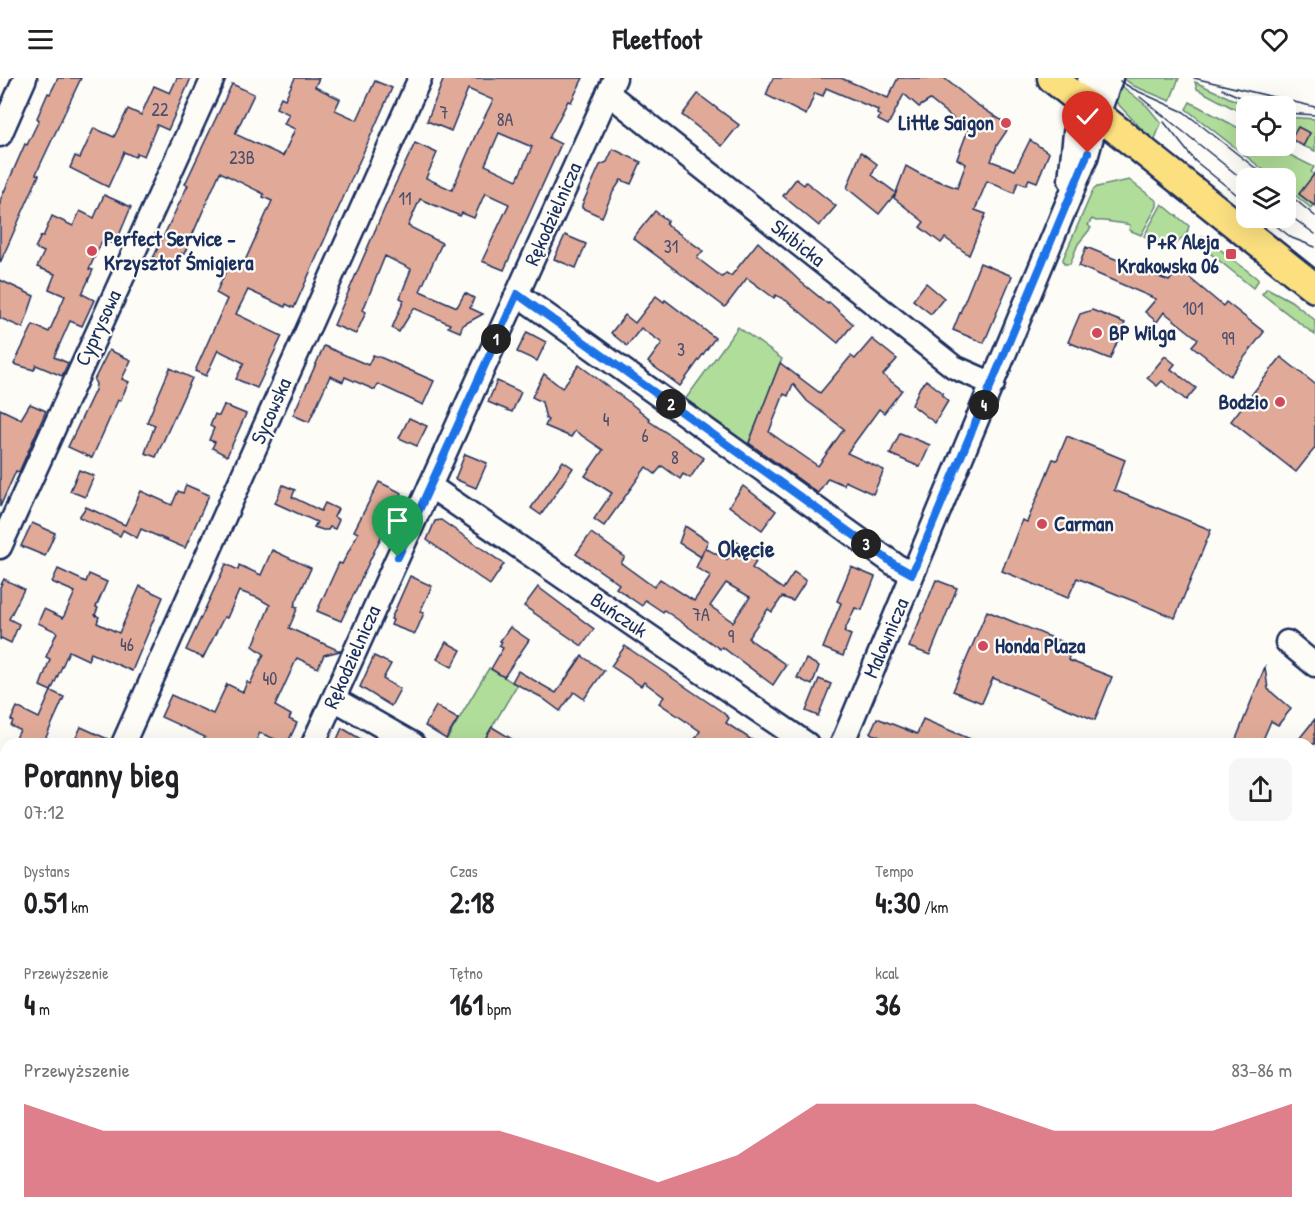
<!DOCTYPE html>
<html lang="pl">
<head>
<meta charset="utf-8">
<style>
  body { margin:0; font-family:"Patrick Hand",sans-serif; background:#f6f6f6; color:#202124; height:100vh; display:flex; flex-direction:column; font-size:22px; white-space:nowrap }
  * { box-sizing:border-box; margin:0 }
  p { font-size:20px; color:#757577 }
  .icon { flex:none; width:33px; height:33px; fill:none; stroke:currentColor; stroke-width:2; stroke-linecap:round; stroke-linejoin:round }
  .map { position:relative; flex:1; overflow:hidden }
  .details { position:absolute; left:0px; top:660px; width:1316px; height:486px; display:flex; flex-direction:column; background:#fff; border-radius:18px 18px 0 0; box-shadow:0 6px 24px #0002 }
  .details>* { flex:none }
  .buttons { position:absolute; left:1236px; top:18px; display:grid; gap:12px }
  .buttons a { display:grid; place-items:center; width:60px; height:60px; border-radius:12px; background:#fff; box-shadow:0 6px 24px #0002; font-size:30px }
  .pin { position:absolute; display:grid; place-items:center; width:51px; height:51px; color:#fff; margin:-62px -26px; border-radius:50% 50% 50% 0; rotate:-45deg; box-shadow:0 0 6px #0007 }
  .pin .icon { rotate:45deg }
  .km { position:absolute; width:30px; height:30px; margin:-15px; border-radius:50%; background:#222; color:#fff; font-size:16px; line-height:30px; text-align:center }
  .round { display:grid; place-items:center; flex:none; width:63px; height:63px; border-radius:12px; background:#f6f6f6 }
  .summary { display:flex; align-items:center; justify-content:space-between; height:102px; padding:0 24px }
  h1 { font-size:33px; font-weight:800; line-height:45px }
  .figures { display:grid; grid-template-columns:repeat(3,1fr); gap:9px; height:102px; padding:6px 24px }
  .figures div { display:grid; align-content:center }
  .figures b { font-size:30px; font-weight:800 }
  .figures small { font-size:16px; font-weight:400 }
  .figures p { font-size:16px }
  .chart { height:168px; padding:12px 24px }
  .chart p { display:flex; justify-content:space-between }
  .chart svg { width:100%; height:108px; margin-top:6px; fill:#d1495b; opacity:.7 }
  header { display:flex; justify-content:space-between; align-items:center; height:78px; padding:0 24px; background:#fff; font-size:27px; font-weight:800 }
  .map>svg:first-child { display:block }
  .green { fill:#b1dd9a; stroke:#66867c; stroke-width:1.5 }
  .lines { fill:none; stroke-linecap:round; stroke-linejoin:round }
  .stream { stroke:#588dab; stroke-width:4.5 }
  .building { fill:#e1aa98; stroke:#1b2f5e; stroke-width:1.5; fill-rule:evenodd }
  .minor-casing { stroke:#1b2f5e; stroke-width:27 }
  .major-casing { stroke:#1b2f5e; stroke-width:33 }
  .minor { stroke:#fdfcf7; stroke-width:22 }
  .major { stroke:#fce080; stroke-width:28 }
  .tram { stroke:#1b2f5e; stroke-width:1.5 }
  .route-casing { stroke:#fff; stroke-width:12 }
  .route { stroke:#1a73e8; stroke-width:8 }
  .poi-dot { fill:#d1495b; stroke:#fdfcf7; stroke-width:2 }
  .labels { text-anchor:middle; stroke-width:4.5; stroke-linejoin:round; paint-order:stroke }
  .number-label { font-size:18px; fill:#4c4e6c }
  .poi-label { font-size:21px; font-weight:bold; fill:#1b2f5e; stroke:#fdfcf7; text-anchor:start }
  .street-label { font-size:21px; fill:#1b2f5e; stroke:#fdfcf7 }
  .quarter-label { font-size:24px; font-weight:bold; fill:#1b2f5e; stroke:#fdfcf7 }
</style>
</head>
<body>
<header><svg class="icon" aria-label="menu" viewBox="0 0 24 24"><path d="M4 6h16M4 12h16M4 18h16"/></svg>Fleetfoot<svg class="icon" aria-label="heart" viewBox="0 0 24 24"><path d="M12 20l-8-8c-3-5 5-10 8-4 3-6 11-1 8 4z"/></svg></header>
<div class="map">
<svg width="1315" height="1146" viewBox="0 0 1315 1146">
  <rect width="100%" height="100%" fill="#fdfcf7"/>
  <filter id="ink" filterUnits="userSpaceOnUse"><feTurbulence type="fractalNoise" baseFrequency=".0167" numOctaves="2"/><feDisplacementMap in="SourceGraphic" scale="12" xChannelSelector="R" yChannelSelector="G"/><feConvolveMatrix kernelMatrix="1 2 1 2 8 2 1 2 1" color-interpolation-filters="sRGB"/></filter>
  <g filter="url(#ink)">
    <!-- green -->
    <g class="green">
      <polygon points="1123,0 1179,0 1170,23 1134,8"/>
      <polygon points="1195,4 1247,28 1246,37 1197,11"/>
      <polygon points="1118,5 1147,28 1161,45 1154,64 1116,24"/>
      <polygon points="1190,24 1246,54 1246,68 1272,68 1314,89 1311,94 1315,97 1299,116 1313,127 1311,130 1286,110 1286,100 1274,100 1186,31"/>
      <polygon points="1286,39 1315,41 1315,73 1303,68 1310,55 1291,61 1286,58"/>
      <path d="M1129,102L1157,123V128L1141,157L1129,152L1130,147C1127,146 1100,142 1096,143L1092,141L1088,147L1091,150L1078,166L1070,186H1064L1063,181L1093,112L1097,109Z"/>
      <polygon points="1162,126 1189,148 1187,155 1176,166 1161,166 1144,158"/>
      <polygon points="1203,158 1258,201 1258,203 1253,210 1211,176 1198,169 1197,165"/>
      <polygon points="1267,210 1291,223 1315,242 1315,257 1262,216"/>
      <polygon points="738,249 782,281 747,369 684,323"/>
      <polygon points="489,590 517,607 482,666 444,666"/>
      <polygon points="6,818 6,898 0,896 0,834"/>
      <polygon points="20,1140 92,1140 90,1146 18,1146"/>
      <polygon points="101,1140 229,1140 226,1146 99,1146"/>
    </g>
    <g class="lines">
      <!-- stream -->
      <polyline class="stream" points="15,1146 17,1140"/>
    </g>
    <!-- building -->
    <g class="building">
      <polygon points="58,0 81,0 36,96 39,97 0,185 0,123 25,66 27,67 39,42 37,40 48,15 50,16"/>
      <polygon points="177,0 191,0 168,52 157,47 144,78 137,75 135,79 124,74 108,109 70,90 75,78 80,80 94,50 114,59 128,31 141,37 154,8 170,15"/>
      <polygon points="295,0 319,0 315,9 340,21 335,32 357,42 375,3 392,10 294,230 286,226 285,229 248,212 236,236 282,258 257,310 236,301 244,285 218,272 206,298 195,293 227,221 216,215 230,184 234,186 235,182 244,185 272,123 263,119 264,116 220,94 184,176 181,175 174,189 153,180 188,107 185,106 232,6 254,16 235,56 283,78 295,51 284,46 289,36 276,30 281,19 285,21"/>
      <path d="M444,0H583L571,24L568,23L549,60L561,66L504,192L482,183L509,126L485,115L474,140L462,135L460,138L420,121L408,148L442,165L420,213L457,229L465,215L474,220L470,230L483,236L463,247L460,254L448,249L450,246L414,230L399,254L392,250L404,222L400,220L411,191L385,178L363,232L366,234L356,256L334,247L393,111L415,65L437,75L426,100L452,112L476,56L493,22L468,11L451,53L427,43ZM499,55L532,69L517,102L485,87Z"/>
      <polygon points="773,0 841,0 888,20 898,0 944,0 976,26 1010,48 997,67 991,83 1015,92 1030,62 1049,75 1037,104 1029,101 1026,107 1018,104 1014,115 987,103 975,132 986,136 969,177 945,160 941,165 920,149 924,144 894,120 906,88 920,96 957,110 966,86 957,81 968,52 930,22 919,29 904,16 888,47 878,42 880,38 877,36 878,32 826,10 823,18 815,15 806,37 766,17"/>
      <polygon points="698,16 739,47 722,68 682,37"/>
      <polygon points="1298,49 1310,55 1303,68 1291,61"/>
      <polygon points="613,71 641,84 631,106 621,102 613,114 602,139 582,130 582,127 600,87 607,84"/>
      <polygon points="861,74 877,86 872,97 896,115 879,136 847,110"/>
      <polygon points="1315,95 1315,128 1299,116"/>
      <polygon points="796,101 804,107 806,104 836,128 819,148 783,118"/>
      <polygon points="104,117 131,129 115,167 103,161 89,191 93,192 82,216 94,222 82,248 70,243 54,279 68,285 62,298 36,287 34,292 14,286 33,247 49,254 65,218 49,211 55,196 37,189 44,174 35,170 41,158 43,159 52,138 73,148 80,133 94,140"/>
      <polygon points="655,133 668,143 666,146 703,173 697,180 722,199 726,195 731,198 758,164 802,205 828,226 829,224 853,246 838,265 787,223 776,217 774,220 747,200 725,229 633,160"/>
      <polygon points="565,157 586,166 576,190 554,181"/>
      <polygon points="1086,169 1169,203 1179,191 1223,228 1226,224 1264,254 1230,298 1192,268 1198,261 1164,234 1157,244 1145,234 1156,221 1079,188"/>
      <polygon points="980,185 1012,198 984,265 953,252"/>
      <polygon points="0,202 34,218 23,250 0,240"/>
      <polygon points="926,205 944,220 931,236 913,222"/>
      <polygon points="656,218 664,224 665,222 715,260 680,308 648,284 662,265 641,250 627,268 611,255 625,237 635,245"/>
      <polygon points="1092,232 1125,245 1110,281 1068,264 1080,236"/>
      <polygon points="527,254 546,264 537,283 517,274"/>
      <path d="M872,261L897,281L883,297L902,312L884,335L879,331L847,375L884,392L873,416L845,403L844,407L828,400L818,415L749,365L780,285L820,315L851,278L855,281ZM793,306L807,323L844,351L818,388L769,354L784,316L788,318Z"/>
      <polygon points="324,268 368,287 373,277 382,280 434,303 423,327 378,306 375,312 345,299 343,304 330,298 309,344 293,337"/>
      <polygon points="109,272 131,282 122,301 129,304 120,323 118,322 92,380 68,369 95,312 96,306 94,302"/>
      <polygon points="1165,278 1175,286 1171,291 1196,310 1186,322 1162,303 1157,308 1147,300"/>
      <polygon points="1281,279 1315,306 1315,370 1296,394 1231,343"/>
      <polygon points="579,287 629,324 650,341 649,343 704,380 690,400 683,396 680,401 662,388 655,396 646,389 604,448 594,441 612,415 585,398 603,372 575,353 571,359 545,348 548,342 546,341 542,324 532,319 544,296 562,310"/>
      <polygon points="170,290 192,300 156,379 145,375 155,347 147,344"/>
      <polygon points="926,302 943,315 942,317 948,323 935,345 912,327 920,309"/>
      <polygon points="497,303 521,314 512,334 488,324"/>
      <polygon points="30,326 46,333 19,394 16,393 0,429 0,331 21,341"/>
      <polygon points="224,327 246,336 227,378 212,370 215,364 209,362 214,350 210,348 215,336 219,338"/>
      <polygon points="409,340 427,348 417,368 399,360"/>
      <polygon points="900,355 930,367 920,389 890,376"/>
      <polygon points="1067,358 1125,382 1114,412 1211,452 1175,540 1077,500 1068,520 1002,493 1022,442 1027,444 1053,381 1057,382"/>
      <polygon points="465,376 487,385 476,410 455,401"/>
      <polygon points="563,383 573,390 541,437 531,430"/>
      <polygon points="79,392 94,398 85,419 70,413"/>
      <polygon points="379,404 402,415 341,543 317,533 339,485 342,486 358,455 354,453"/>
      <polygon points="186,407 209,417 185,470 141,451 137,460 123,452 120,458 79,439 86,429 125,447 141,413 172,427 178,413 183,415"/>
      <polygon points="283,407 295,412 292,419 321,433 325,425 338,431 334,439 339,442 335,451 330,449 328,452 323,452 314,449 317,444 275,425"/>
      <polygon points="743,408 776,433 762,452 729,428"/>
      <polygon points="441,442 504,486 490,507 427,462 435,443"/>
      <polygon points="32,445 55,455 45,478 21,468"/>
      <path d="M685,448L708,463L705,470L727,482L737,464L757,475L753,481L756,484L752,490L783,511L794,494L806,503L793,523L782,519L772,534L768,531L748,560L786,587L773,607L722,569L720,571L664,532L663,534L645,522L642,528L616,510L619,506L576,476L591,455L625,479L621,485L654,509L660,501L694,523L711,498L696,490L704,471L701,479L679,465ZM726,505L750,519L733,544L710,528Z"/>
      <polygon points="272,472 311,490 294,528 298,529 289,550 340,573 324,577 318,590 297,580 275,628 291,637 289,641 297,645 287,666 260,655 254,666 209,666 203,663 205,659 161,639 171,617 213,636 227,606 243,614 247,604 250,606 264,576 253,568 270,527 258,520 239,513 227,540 224,539 203,580 186,572 226,486 238,492 239,487 261,497"/>
      <polygon points="851,489 875,499 862,532 855,530 844,554 851,557 843,578 823,570 841,525 837,523"/>
      <polygon points="58,491 86,504 89,496 107,504 96,529 98,530 95,537 99,539 97,545 119,555 140,508 163,519 132,593 91,575 88,582 69,573 51,613 40,608 50,581 46,579 57,554 38,545 44,531 63,540 75,514 52,504"/>
      <polygon points="410,498 432,508 420,534 424,535 415,556 391,547 393,542 391,541"/>
      <polygon points="4,501 24,511 9,541 19,546 11,565 1,560 0,562 0,509"/>
      <polygon points="936,502 957,510 930,577 909,569"/>
      <polygon points="538,509 594,551 582,568 524,528"/>
      <polygon points="987,533 1072,568 1068,582 1112,599 1095,642 993,600 982,625 953,613"/>
      <polygon points="510,549 529,562 504,599 491,591 503,570 499,568 502,564 500,563"/>
      <polygon points="446,564 461,572 452,589 437,581"/>
      <polygon points="625,568 721,633 729,640 726,645 758,666 692,666 700,653 659,625 664,619 644,604 641,608 611,588"/>
      <polygon points="374,578 391,586 383,601 400,611 391,628 360,609"/>
      <polygon points="582,578 604,593 584,621 574,614 560,633 541,619 512,604 518,593 556,615"/>
      <polygon points="806,581 819,588 812,607 797,600"/>
      <polygon points="1265,589 1268,611 1291,631 1278,647 1271,643 1261,666 1234,666"/>
      <polygon points="819,601 831,606 818,638 806,633"/>
      <polygon points="51,613 64,619 43,666 30,666 16,660 20,652 11,648 13,643 11,642 17,629 39,640"/>
      <polygon points="436,628 458,641 446,661 425,648"/>
      <polygon points="877,640 917,656 923,641 982,666 897,666 870,655"/>
      <polygon points="1315,641 1315,666 1295,666"/>
      <polygon points="81,649 110,662 110,666 73,666"/>
      <polygon points="492,649 520,666 482,666"/>
      <polygon points="342,650 369,666 335,666"/>
    </g>
    <g class="lines">
      <defs>
        <g id="minor">
          <polyline points="608,15 954,289 993,306"/>
          <polyline points="0,57 25,0"/>
          <polyline points="1070,102 1075,55 1090,0"/>
          <polyline points="517,216 894,486 912,496"/>
          <polyline points="430,408 807,666"/>
          <polyline points="0,469 213,0"/>
          <polyline points="1287,564 1315,587"/>
          <polyline points="334,621 413,666"/>
          <polyline points="123,666 420,0"/>
          <polyline points="313,666 615,0"/>
          <polyline points="842,666 1086,80 1098,37 1111,0"/>
          <polyline points="0,755 6,758"/>
          <polyline points="1310,892 1315,896"/>
          <polyline points="0,1054 6,1058"/>
          <polyline points="0,1138 6,1120"/>
          <polyline points="780,1140 792,1146"/>
          <polyline points="1231,1140 1241,1146"/>
        </g>
        <polyline id="major" points="1052,0 1315,210"/>
      </defs>
      <!-- minor casing -->
      <use href="#minor" class="minor-casing"/>
      <!-- major casing -->
      <use href="#major" class="major-casing"/>
      <!-- minor -->
      <use href="#minor" class="minor"/>
      <!-- major -->
      <use href="#major" class="major"/>
      <!-- tram -->
      <g class="tram">
        <polyline points="1194,0 1315,29"/>
        <polyline points="1120,3 1133,11 1184,34 1268,100"/>
        <polyline points="1222,11 1260,28"/>
        <polyline points="1140,19 1246,104"/>
        <polyline points="1286,35 1315,37"/>
        <polyline points="1164,44 1195,83 1246,124"/>
        <polyline points="1286,114 1315,138"/>
        <polyline points="1286,135 1315,156"/>
        <polyline points="1266,140 1292,160 1315,169"/>
      </g>
    </g>
  </g>
  <g class="lines" filter="url(#ink)">
    <defs>
      <polyline id="route" points="398,479 517,216 894,486 912,496 1088,75"/>
    </defs>
    <!-- route casing -->
    <use href="#route" class="route-casing"/>
    <!-- route -->
    <use href="#route" class="route"/>
  </g>
  <!-- markers -->
  <g class="poi-dot">
    <circle cx="1006" cy="45" r="6"/>
    <circle cx="92" cy="173" r="6"/>
    <rect x="1225" y="170" width="12" height="12" rx="3"/>
    <circle cx="1097" cy="255" r="6"/>
    <circle cx="1280" cy="324" r="6"/>
    <circle cx="1042" cy="446" r="6"/>
    <circle cx="983" cy="568" r="6"/>
  </g>
  <g class="labels">
    <!-- number labels -->
    <g class="number-label">
      <text x="160" y="38">22</text>
      <text x="444" y="41">7</text>
      <text x="505" y="48">8A</text>
      <text x="242" y="86">23B</text>
      <text x="405" y="127">11</text>
      <text x="671" y="175">31</text>
      <text x="1193" y="237">101</text>
      <text x="1228" y="267">99</text>
      <text x="681" y="278">3</text>
      <text x="606" y="348">4</text>
      <text x="645" y="364">6</text>
      <text x="675" y="386">8</text>
      <text x="701" y="543">7A</text>
      <text x="731" y="565">9</text>
      <text x="127" y="573">46</text>
      <text x="270" y="607">40</text>
    </g>
    <!-- poi labels -->
    <g class="poi-label">
      <text x="994" y="52" text-anchor="end">Little Saigon</text>
      <text x="104" y="168">Perfect Service -<tspan x="104" dy="24">Krzysztof Śmigiera</tspan></text>
      <text x="1219" y="171" text-anchor="end">P+R Aleja<tspan x="1219" dy="24">Krakowska 06</tspan></text>
      <text x="1109" y="262">BP Wilga</text>
      <text x="1268" y="331" text-anchor="end">Bodzio</text>
      <text x="1054" y="453">Carman</text>
      <text x="995" y="575">Honda Plaza</text>
    </g>
    <!-- street labels -->
    <g class="street-label">
      <text transform="translate(553 136) rotate(-66)" y="7">Rękodzielnicza</text>
      <text transform="translate(798 165) rotate(38)" y="7">Skibicka</text>
      <text transform="translate(98 250) rotate(-65)" y="7">Cyprysowa</text>
      <text transform="translate(271 333) rotate(-66)" y="7">Sycowska</text>
      <text transform="translate(619 537) rotate(34)" y="7">Buńczuk</text>
      <text transform="translate(886 560) rotate(-67)" y="7">Malownicza</text>
      <text transform="translate(352 579) rotate(-66)" y="7">Rękodzielnicza</text>
    </g>
    <!-- quarter labels -->
    <g class="quarter-label">
      <text x="746" y="479">Okęcie</text>
    </g>
  </g>
</svg>
<div class="buttons">
<a><svg class="icon" aria-label="locate" viewBox="0 0 24 24"><circle cx="12" cy="12" r="6"/><path d="M12 2v4M12 18v4M2 12h4M18 12h4"/></svg></a>
<a><svg class="icon" aria-label="layers" viewBox="0 0 24 24"><path d="M12 4l9 5-9 5-9-5zM3 14l9 5 9-5"/></svg></a>
</div>
<div class="pin" style="left:398px;top:479px;background:#1e9e55"><svg class="icon" aria-label="arrive" viewBox="0 0 24 24"><path d="M6 21V4h12l-3 4 3 4H6"/></svg></div>
<div class="pin" style="left:1088px;top:75px;background:#d93025"><svg class="icon" aria-label="check" viewBox="0 0 24 24"><path d="M5 12l5 5 9-10"/></svg></div>
<b class="km" style="left:496px;top:261px">1</b>
<b class="km" style="left:671px;top:326px">2</b>
<b class="km" style="left:866px;top:466px">3</b>
<b class="km" style="left:984px;top:327px">4</b>
<section class="details">
<div class="summary"><div><h1>Poranny bieg</h1><p>07:12</p></div><a class="round"><svg class="icon" aria-label="share" viewBox="0 0 24 24"><path d="M12 15V3M7 8l5-5 5 5M5 13v7h14v-7"/></svg></a></div>
<div class="figures">
<div><p>Dystans</p><b>0.51<small> km</small></b></div>
<div><p>Czas</p><b>2:18</b></div>
<div><p>Tempo</p><b>4:30<small> /km</small></b></div>
</div>
<div class="figures">
<div><p>Przewyższenie</p><b>4<small> m</small></b></div>
<div><p>Tętno</p><b>161<small> bpm</small></b></div>
<div><p>kcal</p><b>36</b></div>
</div>
<div class="chart"><p><span>Przewyższenie</span>83–86 m</p>
<svg viewBox="0 0 160 44" preserveAspectRatio="none"><path d="M0 44V6L10 17L20 17L30 17L40 17L50 17L60 17L70 27L80 38L90 27L100 6L110 6L120 6L130 17L140 17L150 17L160 6V44z"/></svg>
</div>
</section>
</div>
</body>
</html>
